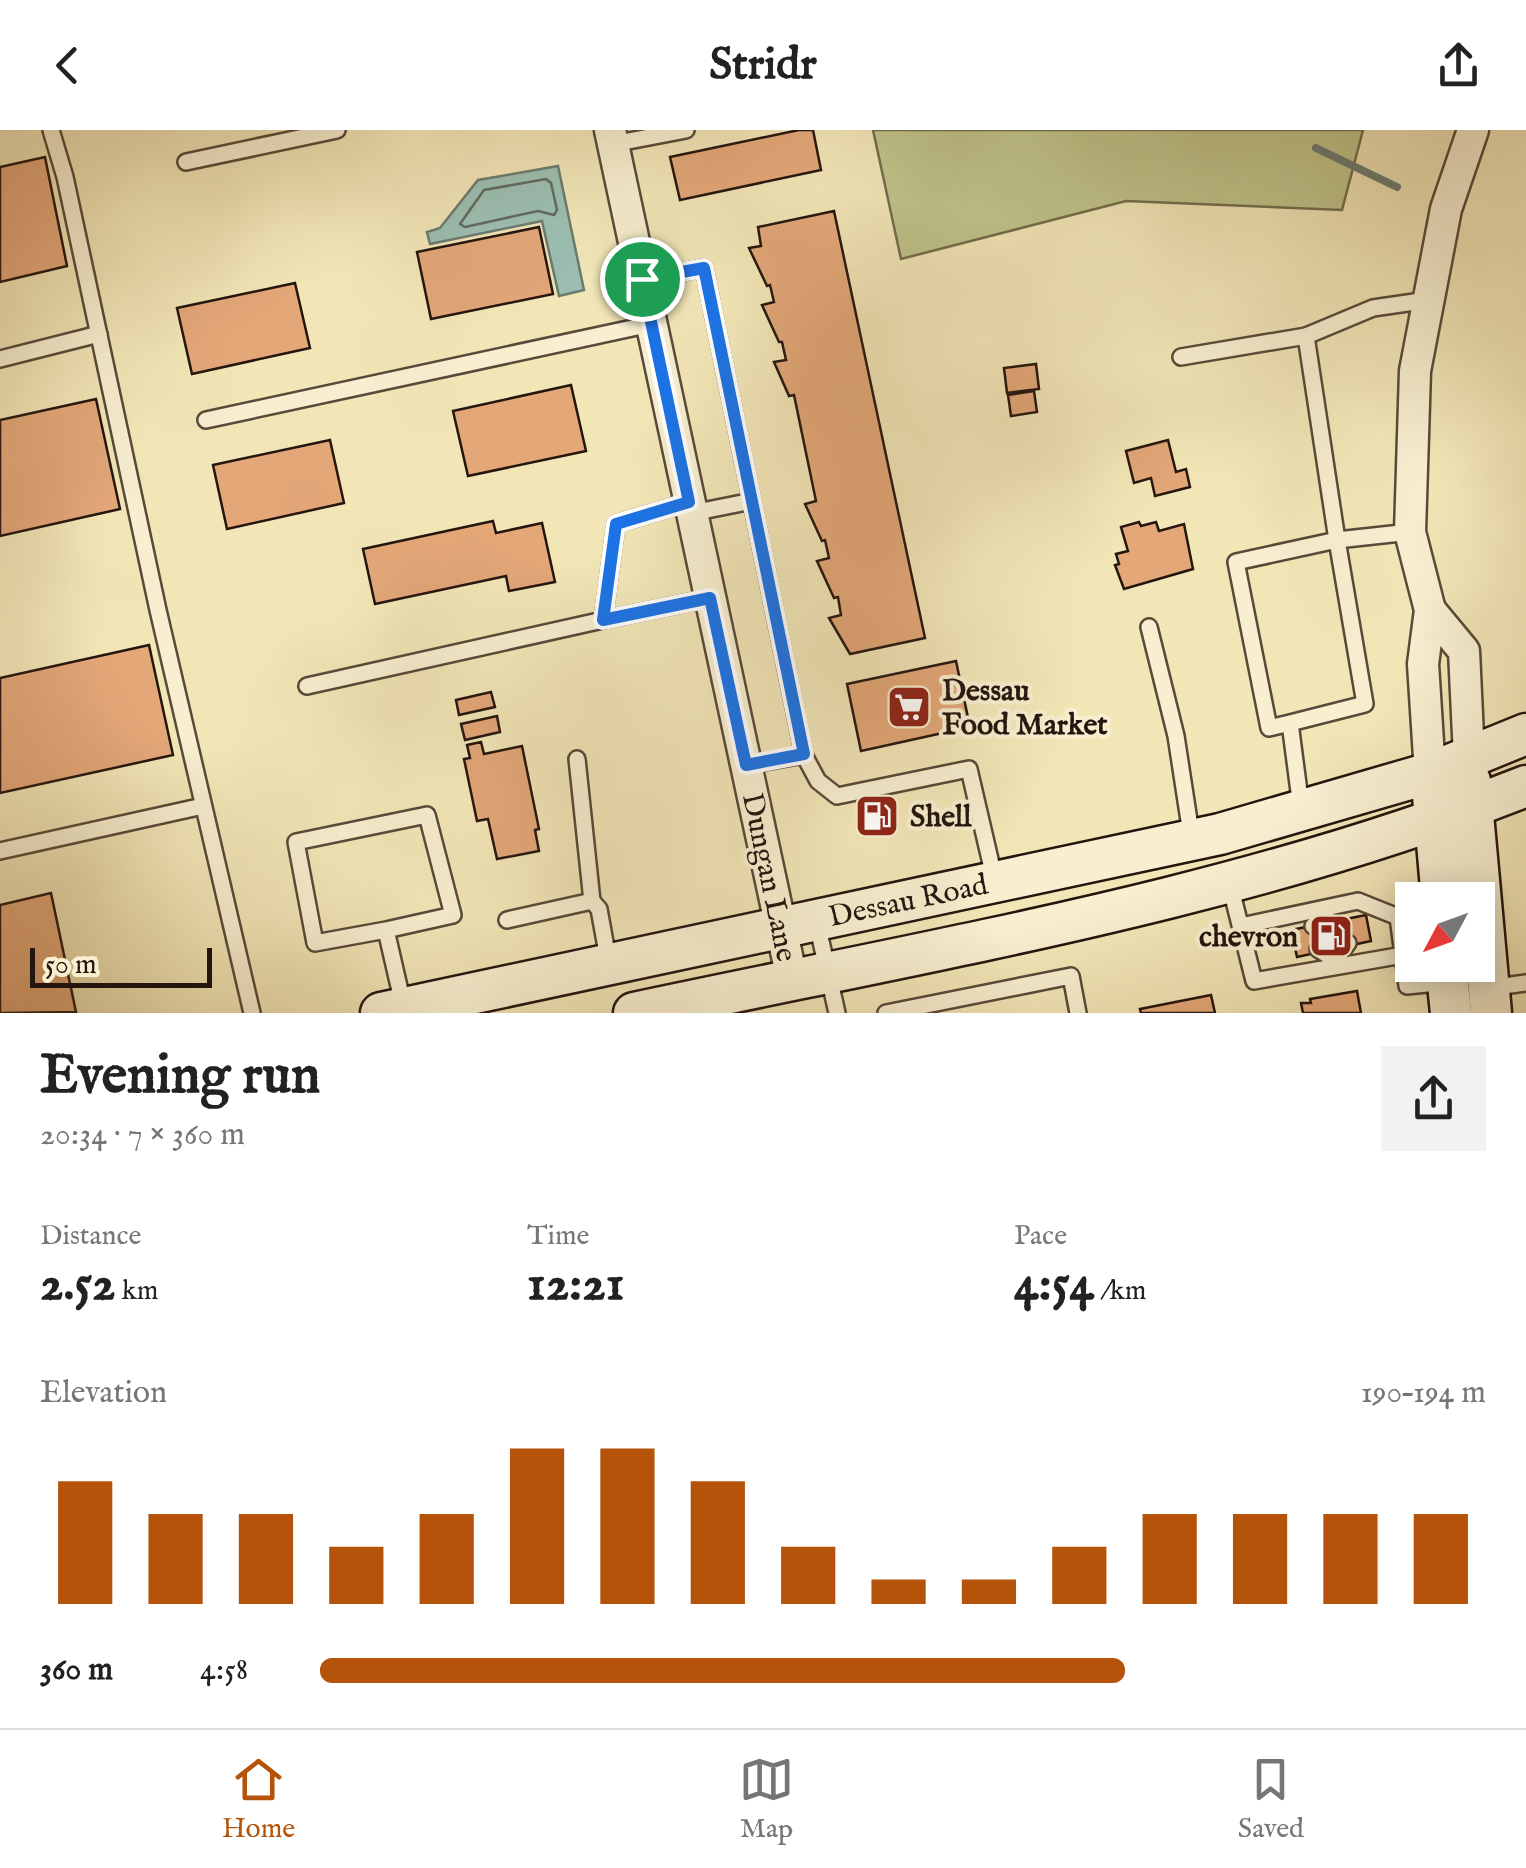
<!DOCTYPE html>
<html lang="en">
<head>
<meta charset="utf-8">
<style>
  body { margin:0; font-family:"IM FELL English",serif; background:#f2f2f2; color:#222; height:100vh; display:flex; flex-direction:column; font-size:38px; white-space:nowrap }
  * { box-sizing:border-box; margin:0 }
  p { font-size:32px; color:#767676 }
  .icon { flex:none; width:55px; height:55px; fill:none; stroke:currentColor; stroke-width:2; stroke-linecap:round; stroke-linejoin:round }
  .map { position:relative; height:883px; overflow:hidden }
  .panel { display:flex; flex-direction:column; background:#fff; flex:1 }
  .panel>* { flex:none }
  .needle { width:65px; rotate:229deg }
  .fabs { position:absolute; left:1395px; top:752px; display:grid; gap:20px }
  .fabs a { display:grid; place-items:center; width:100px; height:100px; border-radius:0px; background:#fff; box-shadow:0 5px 25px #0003; font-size:50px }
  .scale { position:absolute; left:30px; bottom:25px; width:182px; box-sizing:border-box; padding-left:10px; border:5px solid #24150f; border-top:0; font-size:28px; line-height:35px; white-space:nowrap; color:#24150f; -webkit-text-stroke:8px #f7efd0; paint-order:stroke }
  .pin { position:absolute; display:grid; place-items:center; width:85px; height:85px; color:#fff; margin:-42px; border:5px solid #fff; border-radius:50%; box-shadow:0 2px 10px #0007 }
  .round { display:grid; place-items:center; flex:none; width:105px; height:105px; border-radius:0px; background:#f2f2f2 }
  .overview { display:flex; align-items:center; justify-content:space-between; height:170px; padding:0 40px }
  h1 { font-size:55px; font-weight:800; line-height:75px }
  .stats { display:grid; grid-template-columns:repeat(3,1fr); gap:15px; height:170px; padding:10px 40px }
  .stats div { display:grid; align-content:center }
  .stats b { font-size:50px; font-weight:800 }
  .stats small { font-size:28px; font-weight:400 }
  .stats p { font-size:28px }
  .chart { height:280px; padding:20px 40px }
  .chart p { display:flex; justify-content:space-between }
  .chart svg { width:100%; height:180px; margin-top:10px; stroke:#b45309; stroke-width:6 }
  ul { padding:0 40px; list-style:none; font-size:32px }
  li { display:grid; grid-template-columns:160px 120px 1fr; align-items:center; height:75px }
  li i { height:25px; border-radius:12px; background:#b45309 }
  header { display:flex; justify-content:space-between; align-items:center; height:130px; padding:0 40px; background:#fff; font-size:45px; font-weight:800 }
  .tabs { display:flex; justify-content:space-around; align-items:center; height:140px; border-top:2px solid #e0e0e0; background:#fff; font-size:28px; color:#767676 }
  .tabs a { display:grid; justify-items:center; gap:5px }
  .tabs .on { color:#b45309 }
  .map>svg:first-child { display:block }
  .green { fill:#bfc38a; stroke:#726c4c; stroke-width:2.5 }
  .water { fill:#9bbfb2; stroke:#6b7b71; stroke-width:2.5 }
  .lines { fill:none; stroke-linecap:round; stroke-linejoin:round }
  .shore { stroke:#606a60; stroke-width:2.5 }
  .stream { stroke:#6b7b71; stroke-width:8 }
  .building { fill:#e3a778; stroke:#24150f; stroke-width:2.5 }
  .service-casing { stroke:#584939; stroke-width:20 }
  .minor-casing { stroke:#584939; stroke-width:35 }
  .secondary-casing { stroke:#24150f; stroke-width:45 }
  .service { stroke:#f7efd0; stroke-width:15 }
  .minor { stroke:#f7efd0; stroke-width:30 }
  .secondary { stroke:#f7efd0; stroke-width:40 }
  .route-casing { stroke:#fff; stroke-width:20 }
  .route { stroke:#1a73e8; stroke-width:12 }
  .labels { text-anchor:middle; stroke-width:8; stroke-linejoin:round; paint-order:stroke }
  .poi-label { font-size:30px; font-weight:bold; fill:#24150f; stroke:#f7efd0; text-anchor:start }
  .street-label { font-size:30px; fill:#24150f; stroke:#f7efd0 }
</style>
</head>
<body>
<header><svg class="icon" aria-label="back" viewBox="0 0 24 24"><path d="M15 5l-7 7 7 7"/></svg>Stridr<svg class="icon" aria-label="share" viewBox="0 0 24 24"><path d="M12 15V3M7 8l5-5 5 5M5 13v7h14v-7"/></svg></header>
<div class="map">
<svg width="1526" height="883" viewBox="0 0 1526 883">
  <rect width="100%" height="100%" fill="#f2e6b7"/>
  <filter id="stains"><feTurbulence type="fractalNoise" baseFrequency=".002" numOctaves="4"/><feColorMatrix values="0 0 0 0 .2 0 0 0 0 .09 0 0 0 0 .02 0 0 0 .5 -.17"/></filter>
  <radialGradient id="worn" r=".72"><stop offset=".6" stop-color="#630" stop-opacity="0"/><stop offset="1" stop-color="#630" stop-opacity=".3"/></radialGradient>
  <!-- green -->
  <polygon class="green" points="873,0 1363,0 1342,80 1126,71 901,129"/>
  <!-- water -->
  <polygon class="water" points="558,36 584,160 559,166 542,91 430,114 427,102 440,98 478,50"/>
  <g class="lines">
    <!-- shore -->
    <polygon class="shore" points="546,49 551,53 557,80 554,85 538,81 465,97 460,94 484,60"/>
    <!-- stream -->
    <polyline class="stream" points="1316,18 1397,57"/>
  </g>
  <!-- building -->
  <g class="building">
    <polygon points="799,0 813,0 821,40 680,70 670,27"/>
    <polygon points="45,27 67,136 0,152 0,37"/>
    <polygon points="834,81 925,508 850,524 829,488 841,485 838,467 834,468 817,431 829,428 825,410 822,411 805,374 816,371 794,265 789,266 774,232 786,230 782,212 779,212 762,175 774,172 770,155 767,156 749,118 761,116 758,97"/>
    <polygon points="539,97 553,164 431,189 417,122"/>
    <polygon points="295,153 310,218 192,244 177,178"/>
    <polygon points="1036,234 1039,259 1007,263 1004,238"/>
    <polygon points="571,255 586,321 468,346 453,281"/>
    <polygon points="1034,261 1037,282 1011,286 1008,265"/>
    <polygon points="96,269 120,379 0,406 0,290"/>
    <polygon points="330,310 344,373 227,399 213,335"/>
    <polygon points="1168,310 1176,342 1186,339 1190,357 1155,366 1151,348 1134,353 1126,321"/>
    <polygon points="493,391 496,403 542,393 555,452 509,461 506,446 375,474 363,419"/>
    <polygon points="1139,392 1141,396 1156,392 1159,401 1184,394 1193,439 1124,459 1115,435 1119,434 1116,424 1128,421 1121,397"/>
    <polygon points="149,515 173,625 0,663 0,548"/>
    <polygon points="956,531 970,597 861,621 847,554"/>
    <polygon points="491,562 495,577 459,585 456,570"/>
    <polygon points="497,586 500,602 465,610 461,594"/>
    <polygon points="481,612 484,624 522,616 539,699 535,700 539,721 497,729 488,689 477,691 464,629 470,628 467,615"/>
    <polygon points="891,670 896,696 863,703 858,676"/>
    <polygon points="51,763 76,882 0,883 0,775"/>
    <polygon points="1366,785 1371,811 1297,827 1291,800"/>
    <polygon points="1357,861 1361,883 1303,883 1301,873 1311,873 1310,869"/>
    <polygon points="1211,865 1215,883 1141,883 1140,879"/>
  </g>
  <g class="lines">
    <defs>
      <g id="service">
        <polyline points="51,0 65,47 158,480 252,883"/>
        <polyline points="613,14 686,0"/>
        <polyline points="186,32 337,0"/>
        <polyline points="642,149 704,138 804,625"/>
        <polyline points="1306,206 1373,178 1428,170"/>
        <polyline points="1181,227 1306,206 1337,410 1410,402"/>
        <polyline points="0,229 99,204"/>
        <polyline points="206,290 651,194"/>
        <polyline points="689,372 616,394 603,490 710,468"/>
        <polyline points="692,383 752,371"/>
        <polyline points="1149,497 1176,606 1192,710"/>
        <polyline points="307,556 603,490"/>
        <polyline points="1290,593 1269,598 1236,432 1337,410 1365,574 1290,593 1301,677"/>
        <polyline points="577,629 592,771"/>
        <polyline points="746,635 804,625 818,651 837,666 969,639 995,751"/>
        <polyline points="0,721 203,676"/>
        <polyline points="1230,755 1254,851 1403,825 1407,856 1447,852"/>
        <polyline points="816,789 837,883"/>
        <polyline points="507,790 592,771 599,779 609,834"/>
        <polyline points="1241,796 1358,771 1398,787 1403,825"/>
        <polyline points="1313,796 1326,783"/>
        <polyline points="386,800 315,813 296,712 427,685 453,785 386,800 403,874"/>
        <polyline points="1318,819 1335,830 1336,836"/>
        <polyline points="1335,830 1348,813"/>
        <polyline points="1489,858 1526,853"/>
        <polyline points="886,883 1071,846 1078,883"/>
      </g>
      <g id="minor">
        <polyline points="610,0 792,849"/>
        <polyline points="1430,480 1464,521 1469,627"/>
        <polyline points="1430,643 1423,534 1430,480 1410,402 1415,241 1446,79 1473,0"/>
      </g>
      <g id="secondary">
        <polyline points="1470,651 1491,883"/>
        <polyline points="1433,666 1442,770"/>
        <polyline points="1446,835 1451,883"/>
        <polyline points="381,883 1220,704 1430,643 1526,604"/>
        <path d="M634,883C933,819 1240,769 1526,656"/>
      </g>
    </defs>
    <!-- service casing -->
    <use href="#service" class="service-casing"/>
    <!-- minor casing -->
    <use href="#minor" class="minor-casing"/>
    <!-- secondary casing -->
    <use href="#secondary" class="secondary-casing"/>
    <!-- service -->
    <use href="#service" class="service"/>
    <!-- minor -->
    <use href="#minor" class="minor"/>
    <!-- secondary -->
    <use href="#secondary" class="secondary"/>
  </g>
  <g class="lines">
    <defs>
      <polygon id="route" points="704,138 804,624 746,635 710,468 603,490 616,394 689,372 642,149"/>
    </defs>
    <!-- route casing -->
    <use href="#route" class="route-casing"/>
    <!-- route -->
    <use href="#route" class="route"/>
  </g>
  <!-- icons -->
  <defs>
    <symbol id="supermarket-square" viewBox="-11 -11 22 22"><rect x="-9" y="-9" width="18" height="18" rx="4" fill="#8f2418" stroke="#f7efd0"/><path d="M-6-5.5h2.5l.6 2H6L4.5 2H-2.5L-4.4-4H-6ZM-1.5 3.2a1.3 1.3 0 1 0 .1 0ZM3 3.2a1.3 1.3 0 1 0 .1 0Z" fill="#fff"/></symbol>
    <symbol id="fuel-square" viewBox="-11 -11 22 22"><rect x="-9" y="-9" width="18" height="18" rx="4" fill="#8f2418" stroke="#f7efd0"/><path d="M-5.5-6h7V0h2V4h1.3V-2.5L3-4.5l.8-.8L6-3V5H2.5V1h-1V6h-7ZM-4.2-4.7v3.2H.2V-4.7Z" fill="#fff"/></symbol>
  </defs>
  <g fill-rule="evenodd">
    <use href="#supermarket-square" x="884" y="552" width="50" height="50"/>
    <use href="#fuel-square" x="852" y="661" width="50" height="50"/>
    <use href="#fuel-square" x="1306" y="781" width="50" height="50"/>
  </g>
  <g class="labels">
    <!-- poi labels -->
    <g class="poi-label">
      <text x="942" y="570">Dessau<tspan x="942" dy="34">Food Market</tspan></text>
      <text x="910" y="696">Shell</text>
      <text x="1298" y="816" text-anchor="end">chevron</text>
    </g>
    <!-- street labels -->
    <g class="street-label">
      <text transform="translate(770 747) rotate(78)" y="10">Dungan Lane</text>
      <text transform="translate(908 770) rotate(-12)" y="10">Dessau Road</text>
    </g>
  </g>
  <rect width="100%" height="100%" filter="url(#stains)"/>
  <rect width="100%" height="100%" fill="url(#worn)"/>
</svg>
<div class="fabs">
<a><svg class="needle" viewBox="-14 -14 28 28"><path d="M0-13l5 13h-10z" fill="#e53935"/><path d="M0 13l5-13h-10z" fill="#767676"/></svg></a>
</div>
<div class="scale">50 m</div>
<div class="pin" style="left:642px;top:149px;background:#1e9e55"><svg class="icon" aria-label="arrive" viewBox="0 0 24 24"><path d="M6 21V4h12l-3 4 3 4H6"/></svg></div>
</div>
<section class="panel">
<div class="overview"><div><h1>Evening run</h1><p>20:34 · 7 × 360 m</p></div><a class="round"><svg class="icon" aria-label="share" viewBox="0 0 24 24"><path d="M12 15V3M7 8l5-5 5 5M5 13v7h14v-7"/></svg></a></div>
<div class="stats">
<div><p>Distance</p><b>2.52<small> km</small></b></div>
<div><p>Time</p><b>12:21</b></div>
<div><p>Pace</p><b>4:54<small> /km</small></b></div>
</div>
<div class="chart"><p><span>Elevation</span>190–194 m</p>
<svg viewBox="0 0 160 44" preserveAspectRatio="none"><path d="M5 44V14M15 44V22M25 44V22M35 44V30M45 44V22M55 44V6M65 44V6M75 44V14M85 44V30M95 44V38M105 44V38M115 44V30M125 44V22M135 44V22M145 44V22M155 44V22"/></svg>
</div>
<ul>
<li><b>360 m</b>4:58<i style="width:69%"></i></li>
</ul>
</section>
<nav class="tabs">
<a class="on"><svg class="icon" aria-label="home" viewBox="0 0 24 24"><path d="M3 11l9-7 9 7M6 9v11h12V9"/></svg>Home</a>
<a><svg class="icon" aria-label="map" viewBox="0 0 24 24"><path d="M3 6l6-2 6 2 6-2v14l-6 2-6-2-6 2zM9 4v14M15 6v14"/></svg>Map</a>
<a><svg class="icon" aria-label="saved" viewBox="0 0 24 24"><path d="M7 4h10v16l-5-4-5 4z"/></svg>Saved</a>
</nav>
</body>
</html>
